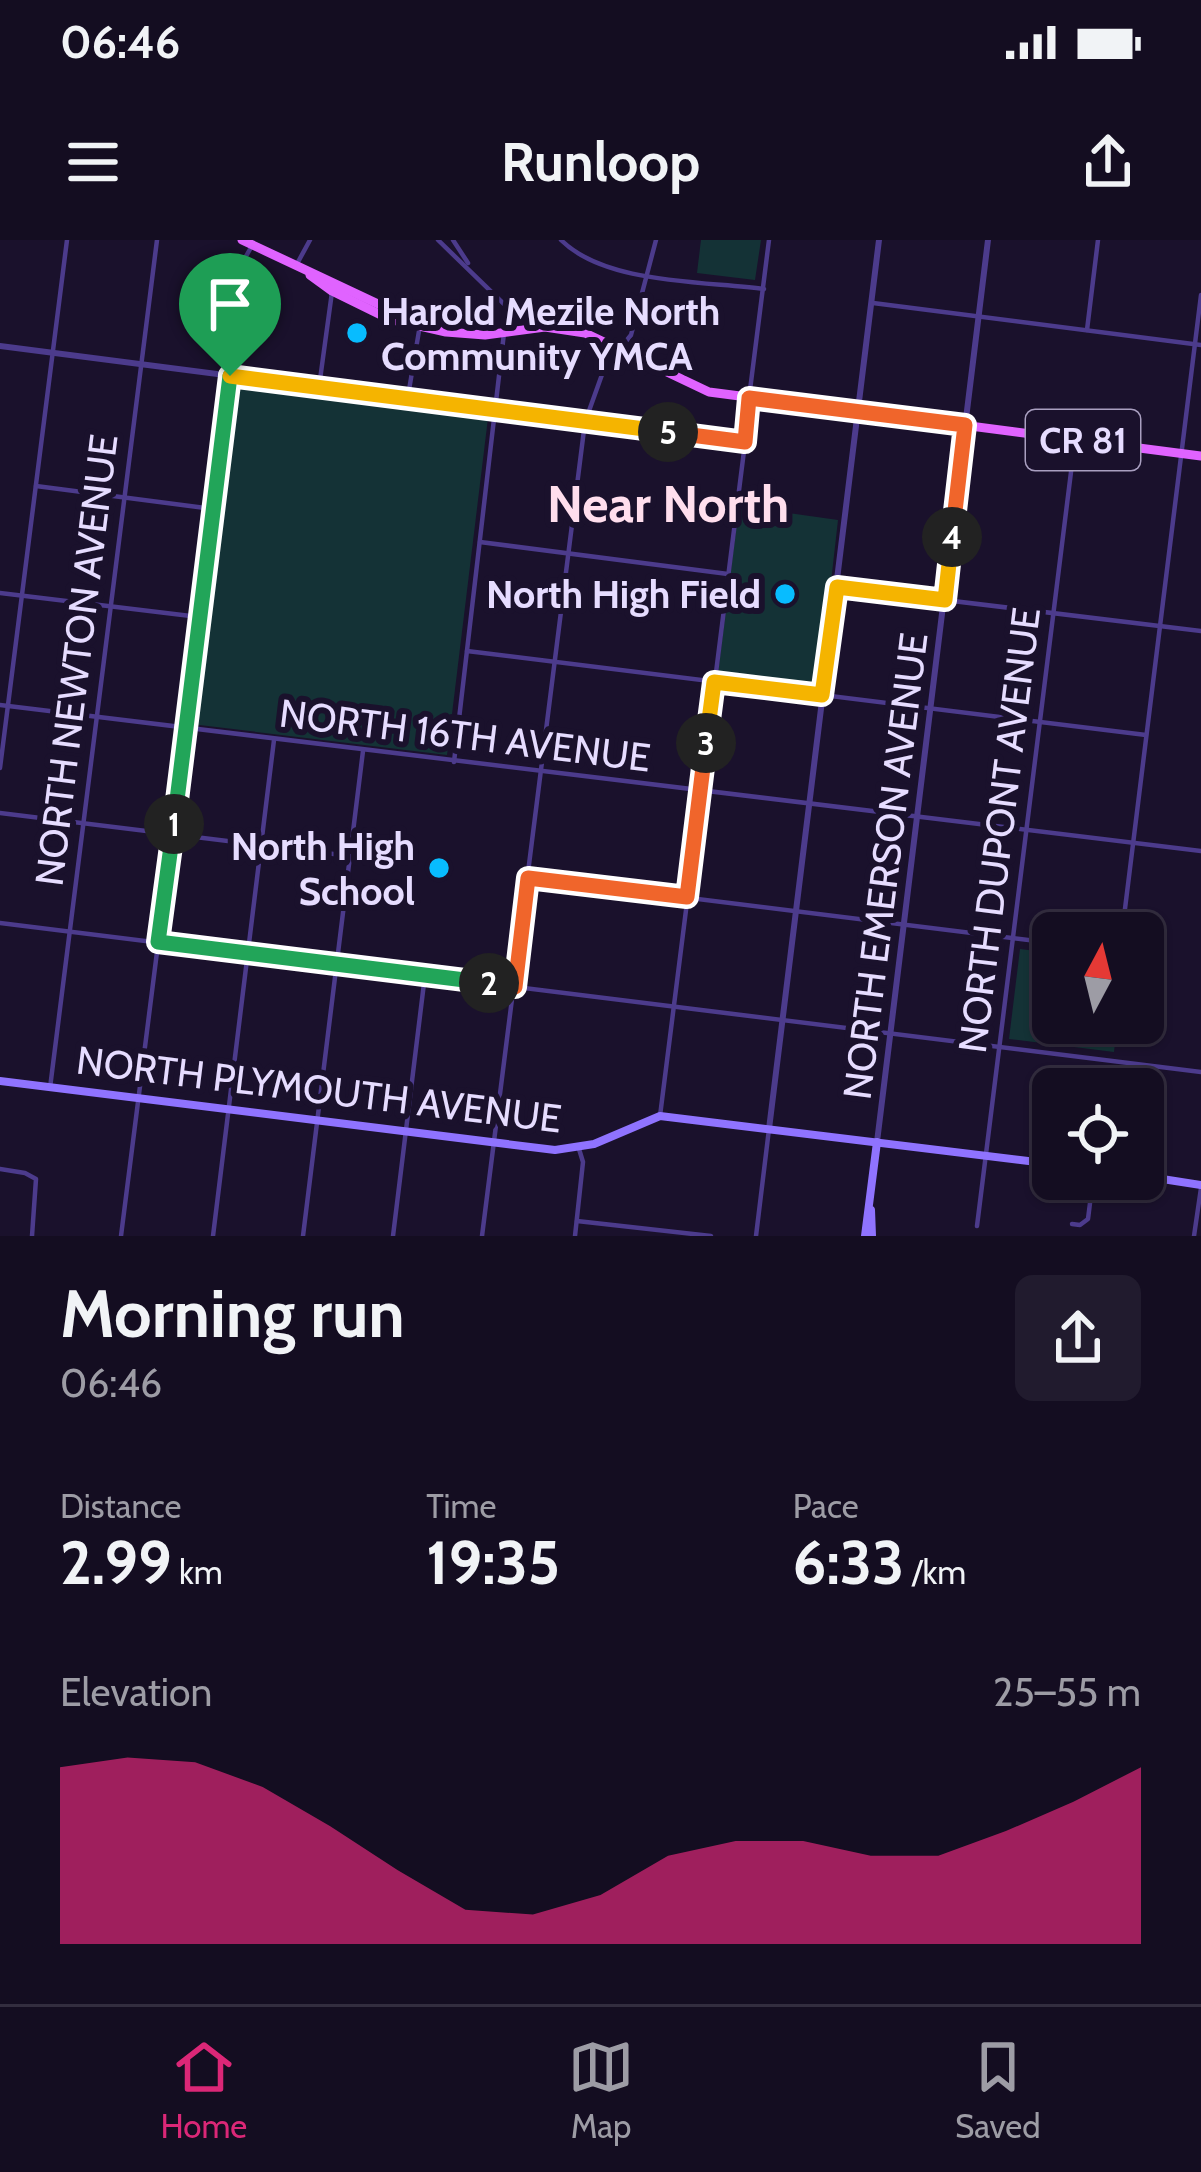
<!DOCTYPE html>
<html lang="en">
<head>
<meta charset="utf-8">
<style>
  body { margin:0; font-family:Cabin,sans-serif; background:#211b2e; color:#f1f3f6; height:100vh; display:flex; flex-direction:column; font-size:45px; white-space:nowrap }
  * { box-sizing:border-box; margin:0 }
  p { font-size:39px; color:#9d9ca5 }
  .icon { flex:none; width:66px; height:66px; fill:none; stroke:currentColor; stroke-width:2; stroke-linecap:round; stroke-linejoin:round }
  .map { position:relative; height:996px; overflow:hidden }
  .drawer { display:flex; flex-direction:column; background:#140d21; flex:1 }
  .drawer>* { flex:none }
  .needle { width:78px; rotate:7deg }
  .buttons { position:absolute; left:1032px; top:672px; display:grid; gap:24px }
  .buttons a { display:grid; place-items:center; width:132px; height:132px; border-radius:18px; background:#140d21; box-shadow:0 3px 9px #0004,0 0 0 3px #332d3f; font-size:60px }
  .pin { position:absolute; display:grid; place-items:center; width:102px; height:102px; color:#fff; margin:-123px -51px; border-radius:50% 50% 50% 0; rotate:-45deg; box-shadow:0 0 12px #0007 }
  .pin .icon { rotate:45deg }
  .km { position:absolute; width:60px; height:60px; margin:-30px; border-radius:50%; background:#222; color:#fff; font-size:33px; line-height:60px; text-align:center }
  .round { display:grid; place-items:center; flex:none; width:126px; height:126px; border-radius:18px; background:#211b2e }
  .overview { display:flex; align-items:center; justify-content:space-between; height:204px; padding:0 60px }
  h1 { font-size:66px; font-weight:700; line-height:90px }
  .stats { display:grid; grid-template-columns:repeat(3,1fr); gap:18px; height:204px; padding:12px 60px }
  .stats div { display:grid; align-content:center }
  .stats b { font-size:60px; font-weight:700 }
  .stats small { font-size:33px; font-weight:400 }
  .stats p { font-size:33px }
  .chart { height:336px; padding:24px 60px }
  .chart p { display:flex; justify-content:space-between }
  .chart svg { width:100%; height:216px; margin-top:12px; fill:#db2777; opacity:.7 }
  .status { display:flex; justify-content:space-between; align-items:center; height:84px; padding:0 60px; background:#140d21; direction:ltr }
  .status svg { height:33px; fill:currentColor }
  header { display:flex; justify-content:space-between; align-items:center; height:156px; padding:0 60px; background:#140d21; font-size:54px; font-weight:700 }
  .dock { display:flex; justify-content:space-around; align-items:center; height:168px; border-top:3px solid #332d3f; background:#140d21; font-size:33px; color:#9d9ca5 }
  .dock a { display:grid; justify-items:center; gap:6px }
  .dock .active { color:#db2777 }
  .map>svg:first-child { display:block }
  .park { fill:#143236 }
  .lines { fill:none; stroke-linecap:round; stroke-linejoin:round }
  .minor { stroke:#4c3b8c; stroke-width:4.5 }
  .tertiary { stroke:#4c3b8c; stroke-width:6 }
  .secondary { stroke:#8f73ff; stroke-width:8 }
  .primary { stroke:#e063ff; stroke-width:9 }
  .split-1-casing { stroke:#fff; stroke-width:24 }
  .split-2-casing { stroke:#fff; stroke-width:24 }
  .split-3-casing { stroke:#fff; stroke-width:24 }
  .split-4-casing { stroke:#fff; stroke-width:24 }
  .split-5-casing { stroke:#fff; stroke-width:24 }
  .split-6-casing { stroke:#fff; stroke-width:24 }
  .split-1 { stroke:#22a559; stroke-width:15 }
  .split-2 { stroke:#22a559; stroke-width:15 }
  .split-3 { stroke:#f0652b; stroke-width:15 }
  .split-4 { stroke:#f5b400; stroke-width:15 }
  .split-5 { stroke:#f0652b; stroke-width:15 }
  .split-6 { stroke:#f5b400; stroke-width:15 }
  .poi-dot { fill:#08bcff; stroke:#1a112c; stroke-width:4.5 }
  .labels { text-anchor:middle; stroke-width:12; stroke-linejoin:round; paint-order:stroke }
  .shield { fill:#1a112c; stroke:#a99fc0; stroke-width:3 }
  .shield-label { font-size:36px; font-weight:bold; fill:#e6dcff }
  .poi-label { font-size:39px; font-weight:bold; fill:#e6dcff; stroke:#1a112c; text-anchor:end }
  .street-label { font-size:39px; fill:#e6dcff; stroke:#1a112c }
  .district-label { font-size:51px; font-weight:bold; fill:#ffdeed; stroke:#1a112c }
</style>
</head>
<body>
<div class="status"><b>06:46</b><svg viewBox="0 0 49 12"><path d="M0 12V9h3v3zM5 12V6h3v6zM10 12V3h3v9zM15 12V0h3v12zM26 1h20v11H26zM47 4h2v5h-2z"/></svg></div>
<header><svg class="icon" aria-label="menu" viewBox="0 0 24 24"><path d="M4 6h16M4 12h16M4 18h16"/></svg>Runloop<svg class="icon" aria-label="share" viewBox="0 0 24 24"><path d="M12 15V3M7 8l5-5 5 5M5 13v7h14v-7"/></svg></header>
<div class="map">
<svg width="1201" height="996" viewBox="0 0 1201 996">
  <rect width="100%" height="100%" fill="#1a112c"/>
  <!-- park -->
  <g class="park">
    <polygon points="701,0 761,0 755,40 697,33"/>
    <polygon points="239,145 488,178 447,515 191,484"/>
    <polygon points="739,266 838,280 819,448 721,438 718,433"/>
    <polygon points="1020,709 1053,713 1053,783 1117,783 1114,812 1009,799"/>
  </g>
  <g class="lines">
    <!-- minor -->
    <g class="minor">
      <polyline points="438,0 510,70 515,89"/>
      <polyline points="453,0 468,23"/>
      <path d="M561,0C605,44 703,41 764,49"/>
      <polyline points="298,22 310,0"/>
      <polyline points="873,63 1201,105"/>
      <polyline points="1087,90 1098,0"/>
      <polyline points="319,147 332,52"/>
      <polyline points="408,156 420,85"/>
      <polyline points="749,158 769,0"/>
      <polyline points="36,246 213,269"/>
      <polyline points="480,302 728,334"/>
      <polyline points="837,347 1201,391"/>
      <polyline points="0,353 199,377"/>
      <polyline points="467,411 1146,495"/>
      <polyline points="0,465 1201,611"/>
      <polyline points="454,522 504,93"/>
      <polyline points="0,528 67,0"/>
      <polyline points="0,573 350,616"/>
      <polyline points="529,638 1053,703"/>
      <polyline points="0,683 1201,832"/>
      <polyline points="1122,693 1201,55"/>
      <polyline points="50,848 157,0"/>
      <polyline points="1105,849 1105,844"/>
      <polyline points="660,876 745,203"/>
      <polyline points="0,929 25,933 36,939 32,996"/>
      <polyline points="577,981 711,996"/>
      <polyline points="1072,984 1080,985 1088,979 1093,939"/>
      <polyline points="977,986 1075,200"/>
      <polyline points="121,996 245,18 253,4"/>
      <polyline points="213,996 274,500"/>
      <polyline points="303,996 363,511"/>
      <polyline points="393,996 425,735"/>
      <polyline points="482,996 585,182 604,129 631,95 656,0"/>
      <polyline points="575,996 583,922 579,909"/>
      <polyline points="756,996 769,889"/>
      <polyline points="1194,996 1201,948"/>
    </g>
    <!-- tertiary -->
    <g class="tertiary">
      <polyline points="0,106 745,202 749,158"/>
      <polyline points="769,889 879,0"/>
      <polyline points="877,902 988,0"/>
    </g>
    <!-- secondary -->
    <g class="secondary">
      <polyline points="0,841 555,910 594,904 660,876 1053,924"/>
      <polyline points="1143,936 1201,945"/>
      <polyline points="871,970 872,996"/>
      <polyline points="865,996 877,902"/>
    </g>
    <!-- primary -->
    <g class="primary">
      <polyline points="242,0 410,79"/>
      <polyline points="310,35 332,51 389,79 446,92 485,95 545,87 585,93 709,152 1201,216"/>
    </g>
  </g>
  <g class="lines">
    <defs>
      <polyline id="split-1" points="174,584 230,136"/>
      <polyline id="split-2" points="174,584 158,702 489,743"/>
      <polyline id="split-3" points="489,743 515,747 528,638 687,657 706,503"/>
      <polyline id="split-4" points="706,503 714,442 822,455 837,347 945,360 952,297"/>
      <polyline id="split-5" points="668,192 745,202 749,158 965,185 952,297"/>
      <polyline id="split-6" points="230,136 668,192"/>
    </defs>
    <!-- split-1 casing -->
    <use href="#split-1" class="split-1-casing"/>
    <!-- split-2 casing -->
    <use href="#split-2" class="split-2-casing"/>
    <!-- split-3 casing -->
    <use href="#split-3" class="split-3-casing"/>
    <!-- split-4 casing -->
    <use href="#split-4" class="split-4-casing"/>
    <!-- split-5 casing -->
    <use href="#split-5" class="split-5-casing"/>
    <!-- split-6 casing -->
    <use href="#split-6" class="split-6-casing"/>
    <!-- split-1 -->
    <use href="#split-1" class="split-1"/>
    <!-- split-2 -->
    <use href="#split-2" class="split-2"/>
    <!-- split-3 -->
    <use href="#split-3" class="split-3"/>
    <!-- split-4 -->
    <use href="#split-4" class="split-4"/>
    <!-- split-5 -->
    <use href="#split-5" class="split-5"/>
    <!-- split-6 -->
    <use href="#split-6" class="split-6"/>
  </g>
  <!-- markers -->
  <g class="poi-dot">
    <circle cx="357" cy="93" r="12"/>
    <circle cx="785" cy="354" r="12"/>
    <circle cx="439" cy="628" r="12"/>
  </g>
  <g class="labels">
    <!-- shield labels -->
    <rect class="shield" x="1026" y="170" width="114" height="60" rx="9"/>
    <g class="shield-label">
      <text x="1083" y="213">CR 81</text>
    </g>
    <!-- poi labels -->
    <g class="poi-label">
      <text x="381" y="85" text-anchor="start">Harold Mezile North<tspan x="381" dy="45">Community YMCA</tspan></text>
      <text x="761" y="368">North High Field</text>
      <text x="415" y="620">North High<tspan x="415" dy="45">School</tspan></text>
    </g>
    <!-- street labels -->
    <g class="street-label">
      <text transform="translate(76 420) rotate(-83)" y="14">NORTH NEWTON AVENUE</text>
      <text transform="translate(465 495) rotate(7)" y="14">NORTH 16TH AVENUE</text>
      <text transform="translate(999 590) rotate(-83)" y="14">NORTH DUPONT AVENUE</text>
      <text transform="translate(885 626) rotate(-83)" y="14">NORTH EMERSON AVENUE</text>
      <text transform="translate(319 849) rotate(7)" y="14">NORTH PLYMOUTH AVENUE</text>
    </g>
    <!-- district labels -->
    <g class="district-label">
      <text x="668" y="282">Near North</text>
    </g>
  </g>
</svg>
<div class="buttons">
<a><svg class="needle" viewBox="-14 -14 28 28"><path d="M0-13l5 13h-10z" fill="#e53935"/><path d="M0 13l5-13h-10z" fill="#9d9ca5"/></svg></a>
<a><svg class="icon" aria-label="locate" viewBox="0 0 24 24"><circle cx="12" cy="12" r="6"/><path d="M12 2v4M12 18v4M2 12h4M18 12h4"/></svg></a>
</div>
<div class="pin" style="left:230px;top:136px;background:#1e9e55"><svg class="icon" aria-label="arrive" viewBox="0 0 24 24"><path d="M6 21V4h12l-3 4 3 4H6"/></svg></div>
<b class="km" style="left:174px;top:584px">1</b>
<b class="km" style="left:489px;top:743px">2</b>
<b class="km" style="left:706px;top:503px">3</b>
<b class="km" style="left:952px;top:297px">4</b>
<b class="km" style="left:668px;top:192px">5</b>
</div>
<section class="drawer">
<div class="overview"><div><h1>Morning run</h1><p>06:46</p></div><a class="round"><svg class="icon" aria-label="share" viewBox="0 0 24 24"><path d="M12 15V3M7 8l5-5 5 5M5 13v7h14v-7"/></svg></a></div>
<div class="stats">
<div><p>Distance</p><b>2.99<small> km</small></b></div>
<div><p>Time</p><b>19:35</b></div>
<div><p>Pace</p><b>6:33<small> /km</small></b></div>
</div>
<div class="chart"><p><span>Elevation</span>25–55 m</p>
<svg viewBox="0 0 160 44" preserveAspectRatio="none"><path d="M0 44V8L10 6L20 7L30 12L40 20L50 29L60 37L70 38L80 34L90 26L100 23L110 23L120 26L130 26L140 21L150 15L160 8V44z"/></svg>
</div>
</section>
<nav class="dock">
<a class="active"><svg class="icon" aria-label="home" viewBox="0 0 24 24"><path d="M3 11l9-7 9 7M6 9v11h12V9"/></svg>Home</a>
<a><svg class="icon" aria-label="map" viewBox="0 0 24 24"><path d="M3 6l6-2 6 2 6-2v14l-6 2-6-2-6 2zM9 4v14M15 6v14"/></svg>Map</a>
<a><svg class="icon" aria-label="saved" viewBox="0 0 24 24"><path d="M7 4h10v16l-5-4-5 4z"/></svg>Saved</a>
</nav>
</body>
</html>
